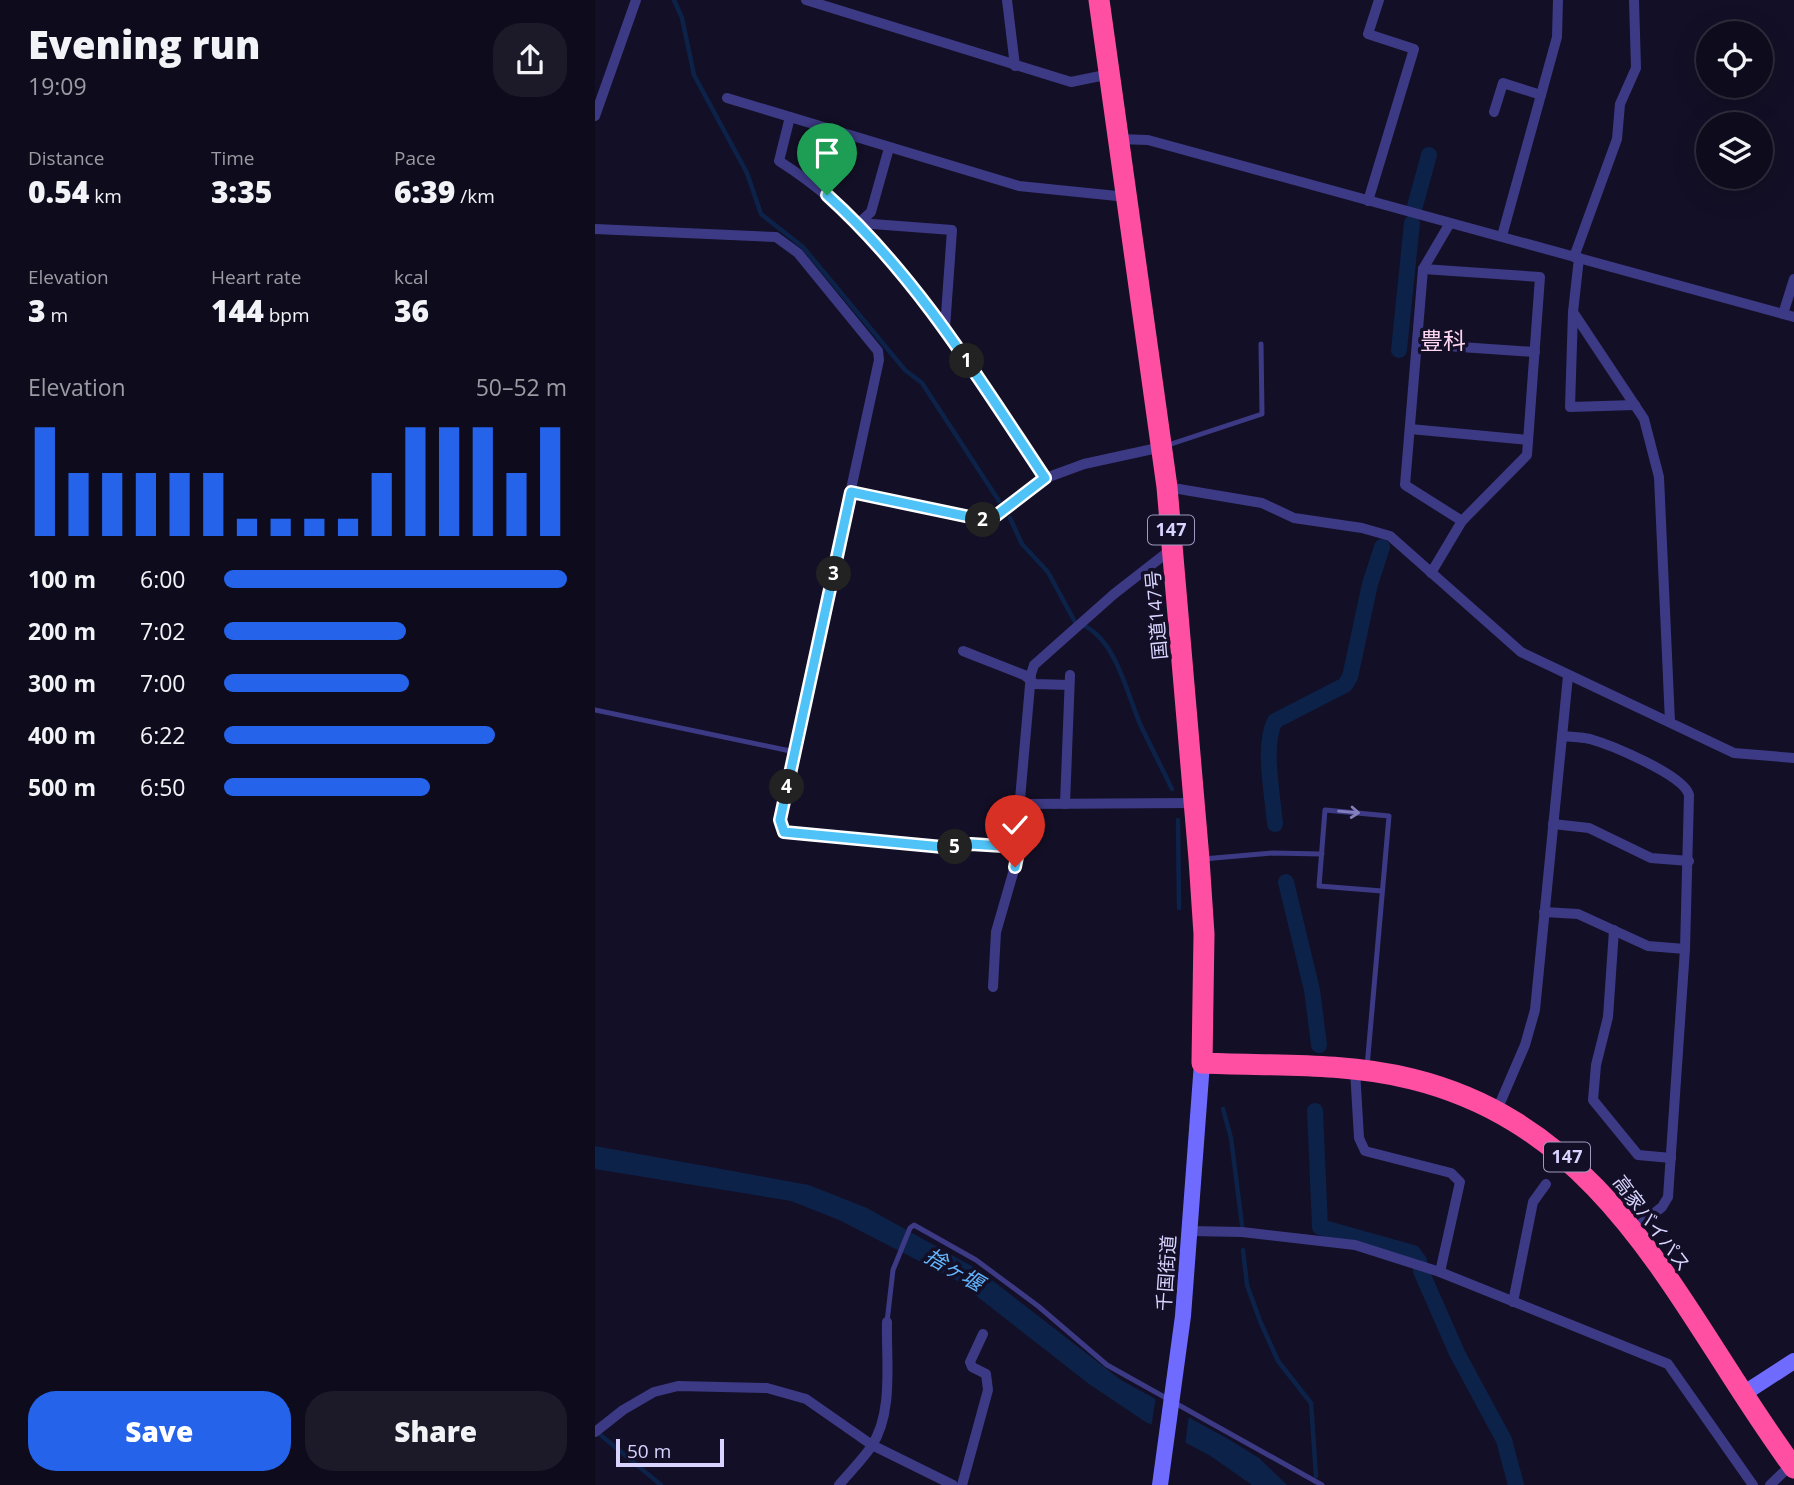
<!DOCTYPE html>
<html lang="en">
<head>
<meta charset="utf-8">
<style>
  body { margin:0; font-family:"Open Sans","Noto Sans JP",sans-serif; background:#1c1929; color:#f1f3f6; height:100vh; display:flex; flex-direction:column; font-size:26px; white-space:nowrap }
  * { box-sizing:border-box; margin:0 }
  p { font-size:23px; color:#9b9ba3 }
  .icon { flex:none; width:38px; height:38px; fill:none; stroke:currentColor; stroke-width:2; stroke-linecap:round; stroke-linejoin:round }
  .map { position:relative; flex:1; overflow:hidden }
  .panel { display:flex; flex-direction:column; background:#0e0b1c; width:595px }
  .panel>* { flex:none }
  .fabs { position:absolute; left:1101px; top:21px; display:grid; gap:14px }
  .fabs a { display:grid; place-items:center; width:77px; height:77px; border-radius:50%; background:#0e0b1c; box-shadow:0 7px 28px #0002,0 0 0 2px #2e2b3b; font-size:35px }
  .scale { position:absolute; left:21px; bottom:18px; width:108px; box-sizing:border-box; padding-left:7px; border:4px solid #d9d4ff; border-top:0; font-size:19px; line-height:24px; white-space:nowrap; color:#d9d4ff; -webkit-text-stroke:5px #130f26; paint-order:stroke }
  .pin { position:absolute; display:grid; place-items:center; width:60px; height:60px; color:#fff; margin:-72px -30px; border-radius:50% 50% 50% 0; rotate:-45deg; box-shadow:0 0 7px #0007 }
  .pin .icon { rotate:45deg }
  .km { position:absolute; width:35px; height:35px; margin:-18px; border-radius:50%; background:#222; color:#fff; font-size:19px; line-height:35px; text-align:center }
  .round { display:grid; place-items:center; flex:none; width:74px; height:74px; border-radius:28px; background:#1c1929 }
  .headline { display:flex; align-items:center; justify-content:space-between; height:119px; padding:0 28px }
  h1 { font-size:38px; font-weight:800; line-height:52px }
  .stats { display:grid; grid-template-columns:repeat(3,1fr); gap:10px; height:119px; padding:7px 28px }
  .stats div { display:grid; align-content:center }
  .stats b { font-size:30px; font-weight:800 }
  .stats small { font-size:19px; font-weight:400 }
  .stats p { font-size:19px }
  .chart { height:196px; padding:14px 28px }
  .chart p { display:flex; justify-content:space-between }
  .chart svg { width:100%; height:126px; margin-top:7px; stroke:#2563eb; stroke-width:6 }
  .button { display:flex; gap:14px; margin-top:auto; padding:14px 28px }
  .button a { flex:1; height:80px; border-radius:28px; background:#2563eb; color:#fff; font-size:28px; font-weight:800; line-height:80px; text-align:center }
  .button a+a { background:#1c1929; color:#f1f3f6 }
  ul { padding:0 28px; list-style:none; font-size:23px }
  li { display:grid; grid-template-columns:112px 84px 1fr; align-items:center; height:52px }
  li i { height:18px; border-radius:9px; background:#2563eb }
  main { display:flex; flex:1; min-height:0 }
  .map>svg:first-child { display:block }
  .water { fill:#0c2248 }
  .pier { fill:#130f26 }
  .lines { fill:none; stroke-linecap:round; stroke-linejoin:round }
  .stream { stroke:#0c2248; stroke-width:4.5 }
  .canal { stroke:#0c2248; stroke-width:16 }
  .lane { stroke:#3d3a85; stroke-width:5 }
  .street { stroke:#3d3a85; stroke-width:10 }
  .secondary { stroke:#6f6bff; stroke-width:16 }
  .highway { stroke:#ff4fa3; stroke-width:21 }
  .oneway { stroke:#837fbc }
  .route-casing { stroke:#fff; stroke-width:14 }
  .route { stroke:#4fc3f7; stroke-width:9 }
  .labels { text-anchor:middle; stroke-width:7; stroke-linejoin:round; paint-order:stroke }
  .shield { fill:#130f26; stroke:#9e99be; stroke-width:2 }
  .shield-label { font-size:18px; font-weight:bold; fill:#d9d4ff }
  .street-label { font-size:19px; fill:#d9d4ff; stroke:#130f26 }
  .water-label { font-size:21px; font-style:italic; fill:#62b6ff; stroke:#130f26 }
  .quarter-label { font-size:23px; fill:#ffd6f0; stroke:#130f26 }
</style>
</head>
<body>
<main>
<section class="panel">
<div class="headline"><div><h1>Evening run</h1><p>19:09</p></div><a class="round"><svg class="icon" aria-label="share" viewBox="0 0 24 24"><path d="M12 15V3M7 8l5-5 5 5M5 13v7h14v-7"/></svg></a></div>
<div class="stats">
<div><p>Distance</p><b>0.54<small> km</small></b></div>
<div><p>Time</p><b>3:35</b></div>
<div><p>Pace</p><b>6:39<small> /km</small></b></div>
</div>
<div class="stats">
<div><p>Elevation</p><b>3<small> m</small></b></div>
<div><p>Heart rate</p><b>144<small> bpm</small></b></div>
<div><p>kcal</p><b>36</b></div>
</div>
<div class="chart"><p><span>Elevation</span>50–52 m</p>
<svg viewBox="0 0 160 44" preserveAspectRatio="none"><path d="M5 44V6M15 44V22M25 44V22M35 44V22M45 44V22M55 44V22M65 44V38M75 44V38M85 44V38M95 44V38M105 44V22M115 44V6M125 44V6M135 44V6M145 44V22M155 44V6"/></svg>
</div>
<ul>
<li><b>100 m</b>6:00<i style="width:100%"></i></li>
<li><b>200 m</b>7:02<i style="width:53%"></i></li>
<li><b>300 m</b>7:00<i style="width:54%"></i></li>
<li><b>400 m</b>6:22<i style="width:79%"></i></li>
<li><b>500 m</b>6:50<i style="width:60%"></i></li>
</ul>
<div class="button"><a>Save</a><a>Share</a></div>
</section>
<div class="map">
<svg width="1199" height="1485" viewBox="0 0 1199 1485">
  <rect width="100%" height="100%" fill="#130f26"/>
  <!-- water -->
  <polygon class="water" points="0,1146 214,1185 272,1208 384,1270 526,1380 635,1440 664,1458 692,1485 657,1485 614,1455 549,1421 494,1384 361,1280 244,1220 196,1201 0,1169"/>
  <!-- pier -->
  <polygon class="pier" points="561,1396 594,1415 590,1445 556,1428"/>
  <g class="lines">
    <!-- stream -->
    <g class="stream">
      <polyline points="79,0 87,18 99,75 152,173 166,214 208,247 310,370 327,383 404,501"/>
      <polyline points="415,518 427,544 453,572 480,622"/>
      <path d="M488,625C522,641 532,695 546,726C556,747 567,768 577,789"/>
      <polyline points="583,820 584,908"/>
      <polyline points="628,1109 636,1138 647,1225"/>
      <polyline points="648,1250 652,1285 665,1321 683,1361 716,1403 721,1476"/>
      <polyline points="2,1432 66,1485"/>
    </g>
    <!-- canal -->
    <g class="canal">
      <polyline points="820,206 834,155"/>
      <polyline points="804,350 817,223"/>
      <path d="M680,824C678,797 667,745 680,721L750,685L755,677L775,584L787,547"/>
      <polyline points="691,882 717,990 724,1045"/>
      <polyline points="720,1111 725,1227 818,1253 824,1261"/>
      <polyline points="826,1271 862,1353 909,1440 921,1485"/>
    </g>
    <!-- lane -->
    <g class="lane">
      <polyline points="570,446 667,414 666,344"/>
      <polyline points="0,710 200,752"/>
      <polyline points="608,859 678,853 727,854"/>
      <polyline points="772,1067 794,816 730,810 724,886 787,891"/>
      <polyline points="292,1322 298,1270 315,1228 319,1225 381,1260 443,1306 512,1365 727,1485"/>
    </g>
    <!-- street -->
    <g class="street">
      <polyline points="211,0 476,82 515,74"/>
      <polyline points="412,0 420,66"/>
      <polyline points="132,98 424,186 522,196 532,194"/>
      <polyline points="899,112 908,83 946,95"/>
      <polyline points="0,116 41,0"/>
      <path d="M195,117L184,161C303,236 374,364 451,478"/>
      <polyline points="523,139 553,140 1199,317"/>
      <polyline points="773,201 819,49 773,34 784,0"/>
      <polyline points="264,223 357,230 350,328"/>
      <polyline points="264,223 276,212 294,148"/>
      <polyline points="0,229 181,237 203,253 283,351 284,360 186,812 189,832 358,848 376,844 424,847"/>
      <polyline points="907,236 962,37 963,0"/>
      <polyline points="979,257 1022,139 1025,104 1041,68 1039,0"/>
      <polyline points="984,258 978,312 1049,419 1064,477 1075,722"/>
      <polyline points="828,269 945,277 932,455 867,521"/>
      <polyline points="978,312 975,407 1040,405"/>
      <polyline points="1188,314 1199,279"/>
      <polyline points="822,344 940,352"/>
      <polyline points="815,429 933,440"/>
      <polyline points="572,487 667,503 699,518 767,528 795,536 926,652 1139,753 1199,758"/>
      <polyline points="256,492 394,521 451,478 489,464 567,447"/>
      <polyline points="836,573 867,521 810,485 828,269 855,223"/>
      <polyline points="368,651 429,675 440,684 474,685"/>
      <path d="M967,736C976,737 986,737 995,739C1016,745 1089,775 1094,795L1090,949L1073,1197L1067,1207L1038,1230"/>
      <polyline points="430,804 425,799 436,674 439,665 519,594 569,555 578,553"/>
      <polyline points="470,804 475,675"/>
      <polyline points="958,824 994,828 1056,858 1094,861"/>
      <polyline points="949,912 983,914 1053,946 1090,949"/>
      <polyline points="1019,930 1013,1017 1001,1065 998,1100 1043,1155 1076,1158"/>
      <polyline points="398,987 401,932 423,856 430,804 597,803"/>
      <polyline points="760,1070 764,1138 770,1151 856,1173 865,1182 845,1272"/>
      <polyline points="902,1110 930,1045 940,1010 973,676"/>
      <polyline points="595,1231 647,1232 760,1245 845,1272 1073,1364 1158,1485"/>
      <polyline points="918,1302 938,1202 951,1184"/>
      <polyline points="0,1432 28,1410 59,1392 83,1386 172,1388 211,1399 277,1445 358,1485"/>
      <path d="M244,1485C255,1472 267,1460 276,1447C299,1413 291,1361 292,1322"/>
      <polyline points="367,1485 393,1390 391,1374 377,1367 375,1362 388,1334"/>
      <polyline points="1175,1485 1196,1465"/>
    </g>
    <!-- secondary -->
    <g class="secondary">
      <polyline points="1148,1394 1199,1361"/>
      <polyline points="565,1485 588,1316 607,1063"/>
    </g>
    <!-- highway -->
    <path class="highway" d="M504,0L572,487L604,859L609,934L607,1063C676,1066 750,1062 817,1079C1019,1129 1087,1317 1199,1468"/>
  </g>
  <!-- one-way arrows -->
  <defs><path id="oneway-shaft" d="M-6 0H5M1.5-3L5.5 0L1.5 3" fill="none" stroke-width="1.6" stroke-linecap="round" stroke-linejoin="round" transform="scale(1.75)"/></defs>
  <use class="oneway" href="#oneway-shaft" transform="translate(754 812) rotate(5)"/>
  <g class="lines">
    <defs>
      <path id="route" d="M232,195C321,275 384,379 450,478L394,521L256,492L185,820L189,832L358,848L376,844L424,847L420,867"/>
    </defs>
    <!-- route casing -->
    <use href="#route" class="route-casing"/>
    <!-- route -->
    <use href="#route" class="route"/>
  </g>
  <g class="labels">
    <!-- shield labels -->
    <g class="shield">
      <rect x="553" y="515.5" width="46" height="29" rx="5"/>
      <rect x="949" y="1142.5" width="46" height="29" rx="5"/>
    </g>
    <g class="shield-label">
      <text x="576" y="536">147</text>
      <text x="972" y="1163">147</text>
    </g>
    <!-- street labels -->
    <g class="street-label">
      <text transform="translate(561 615) rotate(-95)" y="7">国道147号</text>
      <text transform="translate(1057 1223) rotate(53)" y="7">高家バイパス</text>
      <text transform="translate(571 1273) rotate(-86)" y="7">千国街道</text>
    </g>
    <!-- water labels -->
    <g class="water-label">
      <text transform="translate(359 1270) rotate(30)" y="7">捨ヶ堰</text>
    </g>
    <!-- quarter labels -->
    <g class="quarter-label">
      <text x="848" y="349">豊科</text>
    </g>
  </g>
</svg>
<div class="fabs">
<a><svg class="icon" aria-label="locate" viewBox="0 0 24 24"><circle cx="12" cy="12" r="6"/><path d="M12 2v4M12 18v4M2 12h4M18 12h4"/></svg></a>
<a><svg class="icon" aria-label="layers" viewBox="0 0 24 24"><path d="M12 4l9 5-9 5-9-5zM3 14l9 5 9-5"/></svg></a>
</div>
<div class="scale">50 m</div>
<div class="pin" style="left:232px;top:195px;background:#1e9e55"><svg class="icon" aria-label="arrive" viewBox="0 0 24 24"><path d="M6 21V4h12l-3 4 3 4H6"/></svg></div>
<div class="pin" style="left:420px;top:867px;background:#d93025"><svg class="icon" aria-label="check" viewBox="0 0 24 24"><path d="M5 12l5 5 9-10"/></svg></div>
<b class="km" style="left:372px;top:361px">1</b>
<b class="km" style="left:388px;top:520px">2</b>
<b class="km" style="left:239px;top:574px">3</b>
<b class="km" style="left:192px;top:787px">4</b>
<b class="km" style="left:360px;top:847px">5</b>
</div>
</main>
</body>
</html>
